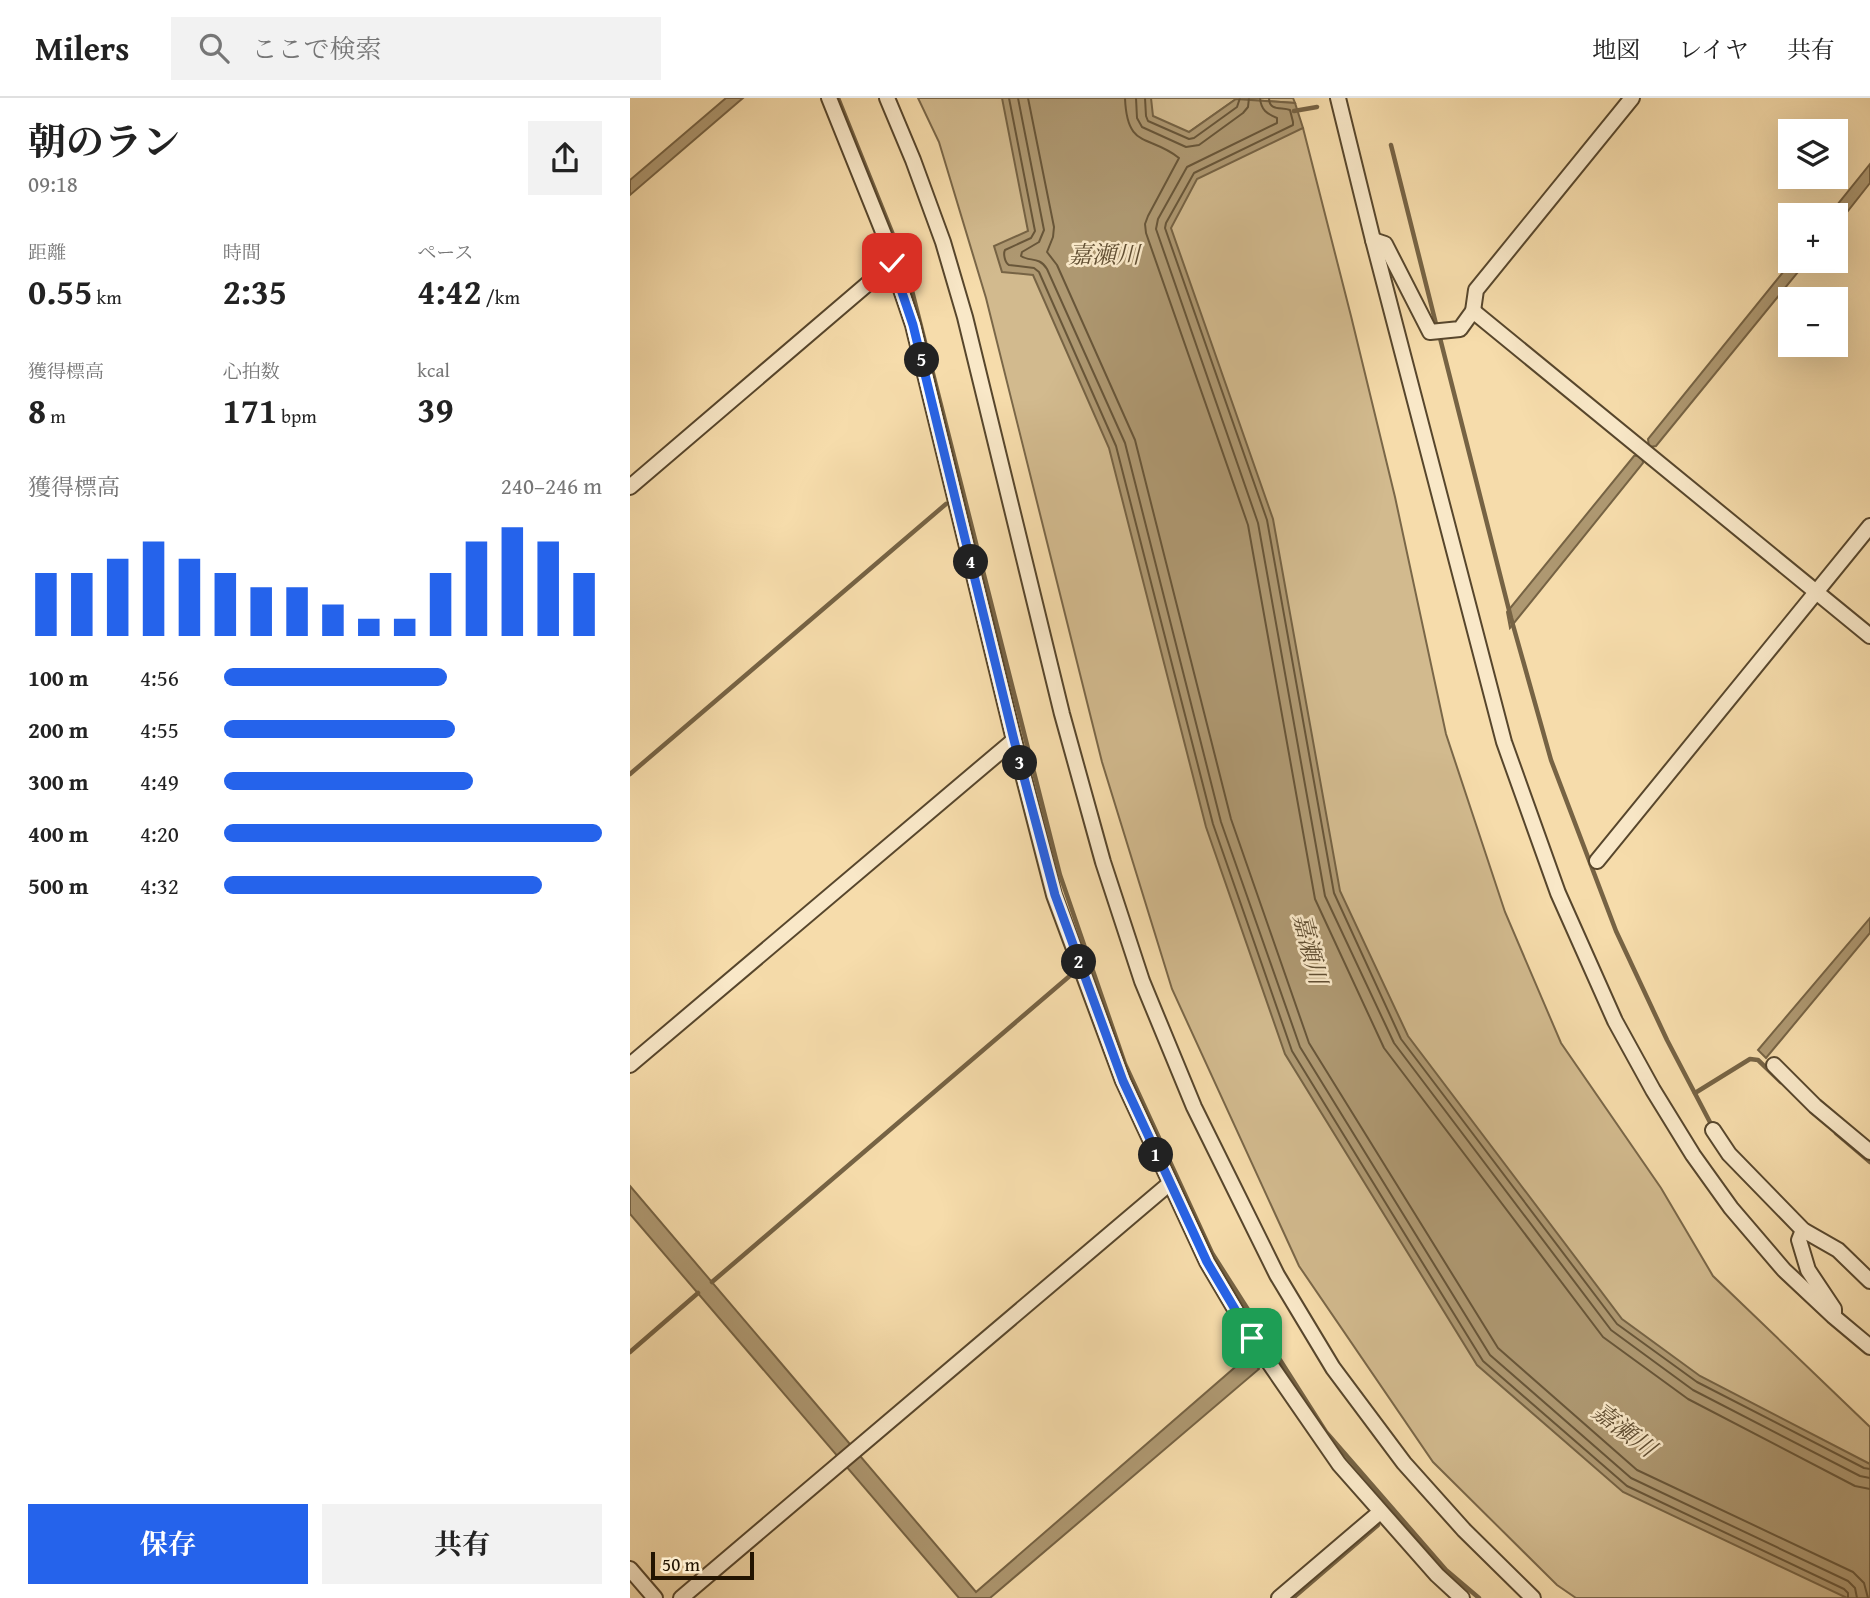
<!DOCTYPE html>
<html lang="ja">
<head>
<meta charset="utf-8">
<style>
  body { margin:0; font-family:"Gentium Book Plus","Noto Serif JP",serif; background:#f2f2f2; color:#222; height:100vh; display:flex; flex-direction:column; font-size:26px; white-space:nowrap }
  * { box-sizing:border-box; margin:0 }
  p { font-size:23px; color:#767676 }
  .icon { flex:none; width:38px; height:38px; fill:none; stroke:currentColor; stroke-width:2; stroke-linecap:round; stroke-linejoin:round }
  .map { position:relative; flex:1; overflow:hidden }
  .drawer { display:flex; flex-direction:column; background:#fff; width:630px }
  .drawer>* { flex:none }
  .fabs { position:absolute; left:1148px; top:21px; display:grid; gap:14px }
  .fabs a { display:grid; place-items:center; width:70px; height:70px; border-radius:0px; background:#fff; box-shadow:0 7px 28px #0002; font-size:35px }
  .scale { position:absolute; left:21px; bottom:18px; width:103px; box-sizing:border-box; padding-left:7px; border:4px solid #221401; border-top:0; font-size:19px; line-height:24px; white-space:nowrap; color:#221401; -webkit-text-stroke:5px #f9e8c8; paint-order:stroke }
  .pin { position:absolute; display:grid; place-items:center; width:60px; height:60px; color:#fff; margin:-30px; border-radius:14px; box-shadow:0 4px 10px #0006 }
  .km { position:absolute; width:35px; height:35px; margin:-18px; border-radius:50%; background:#222; color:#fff; font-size:19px; line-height:35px; text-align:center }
  .round { display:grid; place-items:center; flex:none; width:74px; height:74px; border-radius:0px; background:#f2f2f2 }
  .summary { display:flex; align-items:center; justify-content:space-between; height:119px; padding:0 28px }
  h1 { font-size:38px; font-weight:700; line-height:52px }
  .metrics { display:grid; grid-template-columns:repeat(3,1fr); gap:10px; height:119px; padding:7px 28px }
  .metrics div { display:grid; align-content:center }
  .metrics b { font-size:35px; font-weight:700 }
  .metrics small { font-size:19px; font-weight:400 }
  .metrics p { font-size:19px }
  .chart { height:196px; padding:14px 28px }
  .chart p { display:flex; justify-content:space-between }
  .chart svg { width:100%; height:126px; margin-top:7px; stroke:#2563eb; stroke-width:6 }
  .button { display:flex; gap:14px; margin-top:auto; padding:14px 28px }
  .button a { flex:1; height:80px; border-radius:0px; background:#2563eb; color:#fff; font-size:28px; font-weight:700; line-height:80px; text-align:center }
  .button a+a { background:#f2f2f2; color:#222 }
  ul { padding:0 28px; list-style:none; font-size:23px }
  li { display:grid; grid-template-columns:112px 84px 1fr; align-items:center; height:52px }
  li i { height:18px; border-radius:9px; background:#2563eb }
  header { display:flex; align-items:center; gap:42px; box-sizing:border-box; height:98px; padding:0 35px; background:#fff; border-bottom:2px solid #e0e0e0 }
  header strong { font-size:33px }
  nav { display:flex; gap:38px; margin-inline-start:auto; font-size:24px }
  .search { width:490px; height:63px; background:#f2f2f2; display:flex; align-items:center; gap:18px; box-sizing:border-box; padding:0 24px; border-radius:0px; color:#767676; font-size:26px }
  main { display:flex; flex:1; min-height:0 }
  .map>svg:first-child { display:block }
  .green { fill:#d2ba8e; stroke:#7a6748; stroke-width:2 }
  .water { fill:#ae9871; stroke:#766344; stroke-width:2 }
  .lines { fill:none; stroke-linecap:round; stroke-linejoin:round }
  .shore { stroke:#685639; stroke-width:2 }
  .stream { stroke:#766344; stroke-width:4.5 }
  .street-casing { stroke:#57462c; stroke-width:18 }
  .street { stroke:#f9e8c8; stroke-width:14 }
  .route-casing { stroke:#fff; stroke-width:14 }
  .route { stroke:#2563eb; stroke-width:9 }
  .labels { text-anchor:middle; stroke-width:5; stroke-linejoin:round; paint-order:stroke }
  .water-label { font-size:24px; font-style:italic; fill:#614f33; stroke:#f9e8c8 }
</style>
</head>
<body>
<header>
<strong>Milers</strong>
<div class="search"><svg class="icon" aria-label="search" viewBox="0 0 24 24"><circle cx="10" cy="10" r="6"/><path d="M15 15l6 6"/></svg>ここで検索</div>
<nav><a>地図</a><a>レイヤ</a><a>共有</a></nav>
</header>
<main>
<section class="drawer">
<div class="summary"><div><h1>朝のラン</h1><p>09:18</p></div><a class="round"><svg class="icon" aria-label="share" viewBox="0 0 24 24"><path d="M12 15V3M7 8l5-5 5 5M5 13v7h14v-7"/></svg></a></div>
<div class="metrics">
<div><p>距離</p><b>0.55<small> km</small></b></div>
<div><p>時間</p><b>2:35</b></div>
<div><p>ペース</p><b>4:42<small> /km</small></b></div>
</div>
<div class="metrics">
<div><p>獲得標高</p><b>8<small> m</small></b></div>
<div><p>心拍数</p><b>171<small> bpm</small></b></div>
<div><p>kcal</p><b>39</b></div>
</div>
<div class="chart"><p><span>獲得標高</span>240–246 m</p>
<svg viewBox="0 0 160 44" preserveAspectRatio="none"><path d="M5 44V22M15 44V22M25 44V17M35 44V11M45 44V17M55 44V22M65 44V27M75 44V27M85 44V33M95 44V38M105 44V38M115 44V22M125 44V11M135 44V6M145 44V11M155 44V22"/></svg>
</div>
<ul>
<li><b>100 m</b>4:56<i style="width:59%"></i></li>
<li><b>200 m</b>4:55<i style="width:61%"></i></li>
<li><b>300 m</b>4:49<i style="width:66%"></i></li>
<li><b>400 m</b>4:20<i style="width:100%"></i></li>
<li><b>500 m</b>4:32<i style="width:84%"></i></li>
</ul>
<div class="button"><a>保存</a><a>共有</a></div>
</section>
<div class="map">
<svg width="1240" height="1500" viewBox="0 0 1240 1500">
  <rect width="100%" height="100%" fill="#f6dcab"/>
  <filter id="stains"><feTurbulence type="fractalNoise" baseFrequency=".00286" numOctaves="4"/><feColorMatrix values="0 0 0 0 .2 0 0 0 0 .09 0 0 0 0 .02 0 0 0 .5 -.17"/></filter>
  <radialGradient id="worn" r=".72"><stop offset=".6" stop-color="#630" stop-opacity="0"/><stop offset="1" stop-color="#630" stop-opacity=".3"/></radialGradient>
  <!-- green -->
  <g class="green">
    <polygon points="288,0 396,0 425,166 668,943 1240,1500 946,1500 927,1487 803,1364 669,1168 542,891 472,664 356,200 309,44"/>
    <polygon points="506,0 663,0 665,5 606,1 559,34 511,34"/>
    <polygon points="673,30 721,218 765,399 816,636 875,814 931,945 1031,1090 1083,1178 1240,1329 1240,1381 986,1232 764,944 695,781 523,113 553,79 643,33"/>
  </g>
  <!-- water -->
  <g class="water">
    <polygon points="96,0 113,0 0,97 0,82"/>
    <polygon points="372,0 521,0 523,18 559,34 606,1 665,5 673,30 567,81 541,130 643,421 710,793 778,938 992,1221 1070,1278 1240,1366 1240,1500 1217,1500 993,1394 847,1267 655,956 576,729 479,350 403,177 372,174 364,148 398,133"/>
    <polygon points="1240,66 1240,85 1206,128 1206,117 1199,117"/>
    <polygon points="1162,163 1177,163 1026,348 1019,349 1018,341"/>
    <polygon points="1012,357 1013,365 880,530 877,514 1004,358"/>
    <polygon points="1240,820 1240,835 1136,960 1128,952"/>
    <polygon points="0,1088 346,1494 618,1258 629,1271 360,1500 329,1500 0,1116"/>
  </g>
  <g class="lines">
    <!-- shore -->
    <g class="shore">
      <path d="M379,0L405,133L401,140L375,152C373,156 375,165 379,167L404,170L409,174L486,348L583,726L662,953L853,1263L997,1388L1214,1491L1218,1495V1500"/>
      <path d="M388,0L414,132L409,144L392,154L391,158C400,164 409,158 417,171L495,345L591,724L670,949L860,1257L1001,1380L1218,1483L1225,1490L1227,1500"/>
      <polyline points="398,0 424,129 423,139 417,154 427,167 505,342 601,721 679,945 868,1250 1007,1372 1223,1474 1234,1485 1238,1500"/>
      <path d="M495,0C497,52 519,36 549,60L518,118L515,126L516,135L618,427L685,801L754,950L973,1239L1058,1301L1225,1388L1240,1391"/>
      <polyline points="506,0 507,20 512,29 556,49 569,47 613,15 618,9 619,0"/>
      <polyline points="515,0 516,18 518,23 559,41 564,40 607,9 610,0"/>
      <path d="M630,0C631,12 637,16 647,20V25L557,69L528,121L526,131L628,425L695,798L764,945L981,1232L1063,1292L1230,1378L1240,1380"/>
      <path d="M639,0C639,13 651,9 660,12L663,24V27L564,75L536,125L535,130L637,422L704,795L771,941L987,1226L1067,1284L1234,1370L1240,1371"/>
    </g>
    <!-- stream -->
    <g class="stream">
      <polyline points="208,0 276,169 430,777 495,966 582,1155 696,1334 816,1472 849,1500"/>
      <polyline points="664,13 687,9"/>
      <polyline points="761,47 806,226"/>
      <polyline points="810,240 881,520 921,662 986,833 1037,942 1082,1028"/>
      <polyline points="0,676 316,406"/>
      <polyline points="1065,995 1120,961 1128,962 1151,984"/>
      <polyline points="1206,1035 1240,1064"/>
      <polyline points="82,1184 442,876"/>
      <polyline points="0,1254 68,1195"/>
      <polyline points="663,1500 748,1427"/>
    </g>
    <defs>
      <g id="street">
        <polyline points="199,0 255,139 262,165 283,227 384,642 424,797 493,983 577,1164 622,1240 709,1366 807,1477 832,1500"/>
        <polyline points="257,0 283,62 313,144 335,219 432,616 473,764 512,883 564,1009 647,1177 703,1270 774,1365 834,1432 903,1500"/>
        <polyline points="708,0 743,142 874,644 928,795 985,923 1023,992 1063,1057 1101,1110 1154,1172 1203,1218 1240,1249"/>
        <polyline points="743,142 755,146 800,234 830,231 843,213 846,192 1002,0"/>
        <polyline points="843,213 1240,538"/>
        <polyline points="0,389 262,165"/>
        <polyline points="967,763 1240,428"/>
        <polyline points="0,967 384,642"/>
        <polyline points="1144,967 1185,1008 1240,1054"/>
        <polyline points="1083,1032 1099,1056 1173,1132 1208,1152 1240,1183"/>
        <polyline points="1173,1132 1169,1142 1178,1172 1204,1211 1204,1215"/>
        <polyline points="0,1471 25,1500"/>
        <polyline points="51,1500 539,1086"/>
        <polyline points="649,1500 750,1414"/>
      </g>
    </defs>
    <!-- street casing -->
    <use href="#street" class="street-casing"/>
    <!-- street -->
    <use href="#street" class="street"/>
  </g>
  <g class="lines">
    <defs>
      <polyline id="route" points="262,165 283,227 384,642 425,797 493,983 577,1164 622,1240"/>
    </defs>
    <!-- route casing -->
    <use href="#route" class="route-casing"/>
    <!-- route -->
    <use href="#route" class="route"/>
  </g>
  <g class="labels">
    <!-- water labels -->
    <g class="water-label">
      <text x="474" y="165">嘉瀬川</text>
      <text transform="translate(680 851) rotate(76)" y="8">嘉瀬川</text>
      <text transform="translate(994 1332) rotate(37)" y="8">嘉瀬川</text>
    </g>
  </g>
  <rect width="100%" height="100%" filter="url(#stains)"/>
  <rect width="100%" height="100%" fill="url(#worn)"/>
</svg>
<div class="fabs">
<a><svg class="icon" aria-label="layers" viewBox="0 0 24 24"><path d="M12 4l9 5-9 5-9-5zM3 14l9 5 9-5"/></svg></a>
<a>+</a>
<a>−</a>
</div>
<div class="scale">50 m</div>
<div class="pin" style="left:622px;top:1240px;background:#1e9e55"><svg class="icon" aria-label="arrive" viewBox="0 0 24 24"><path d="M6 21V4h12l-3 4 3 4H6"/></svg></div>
<div class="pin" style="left:262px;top:165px;background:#d93025"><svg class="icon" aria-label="check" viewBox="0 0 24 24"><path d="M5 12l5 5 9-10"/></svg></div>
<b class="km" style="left:526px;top:1057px">1</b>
<b class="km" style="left:449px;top:864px">2</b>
<b class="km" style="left:390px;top:665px">3</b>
<b class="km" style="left:341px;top:464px">4</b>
<b class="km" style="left:292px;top:262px">5</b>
</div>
</main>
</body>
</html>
